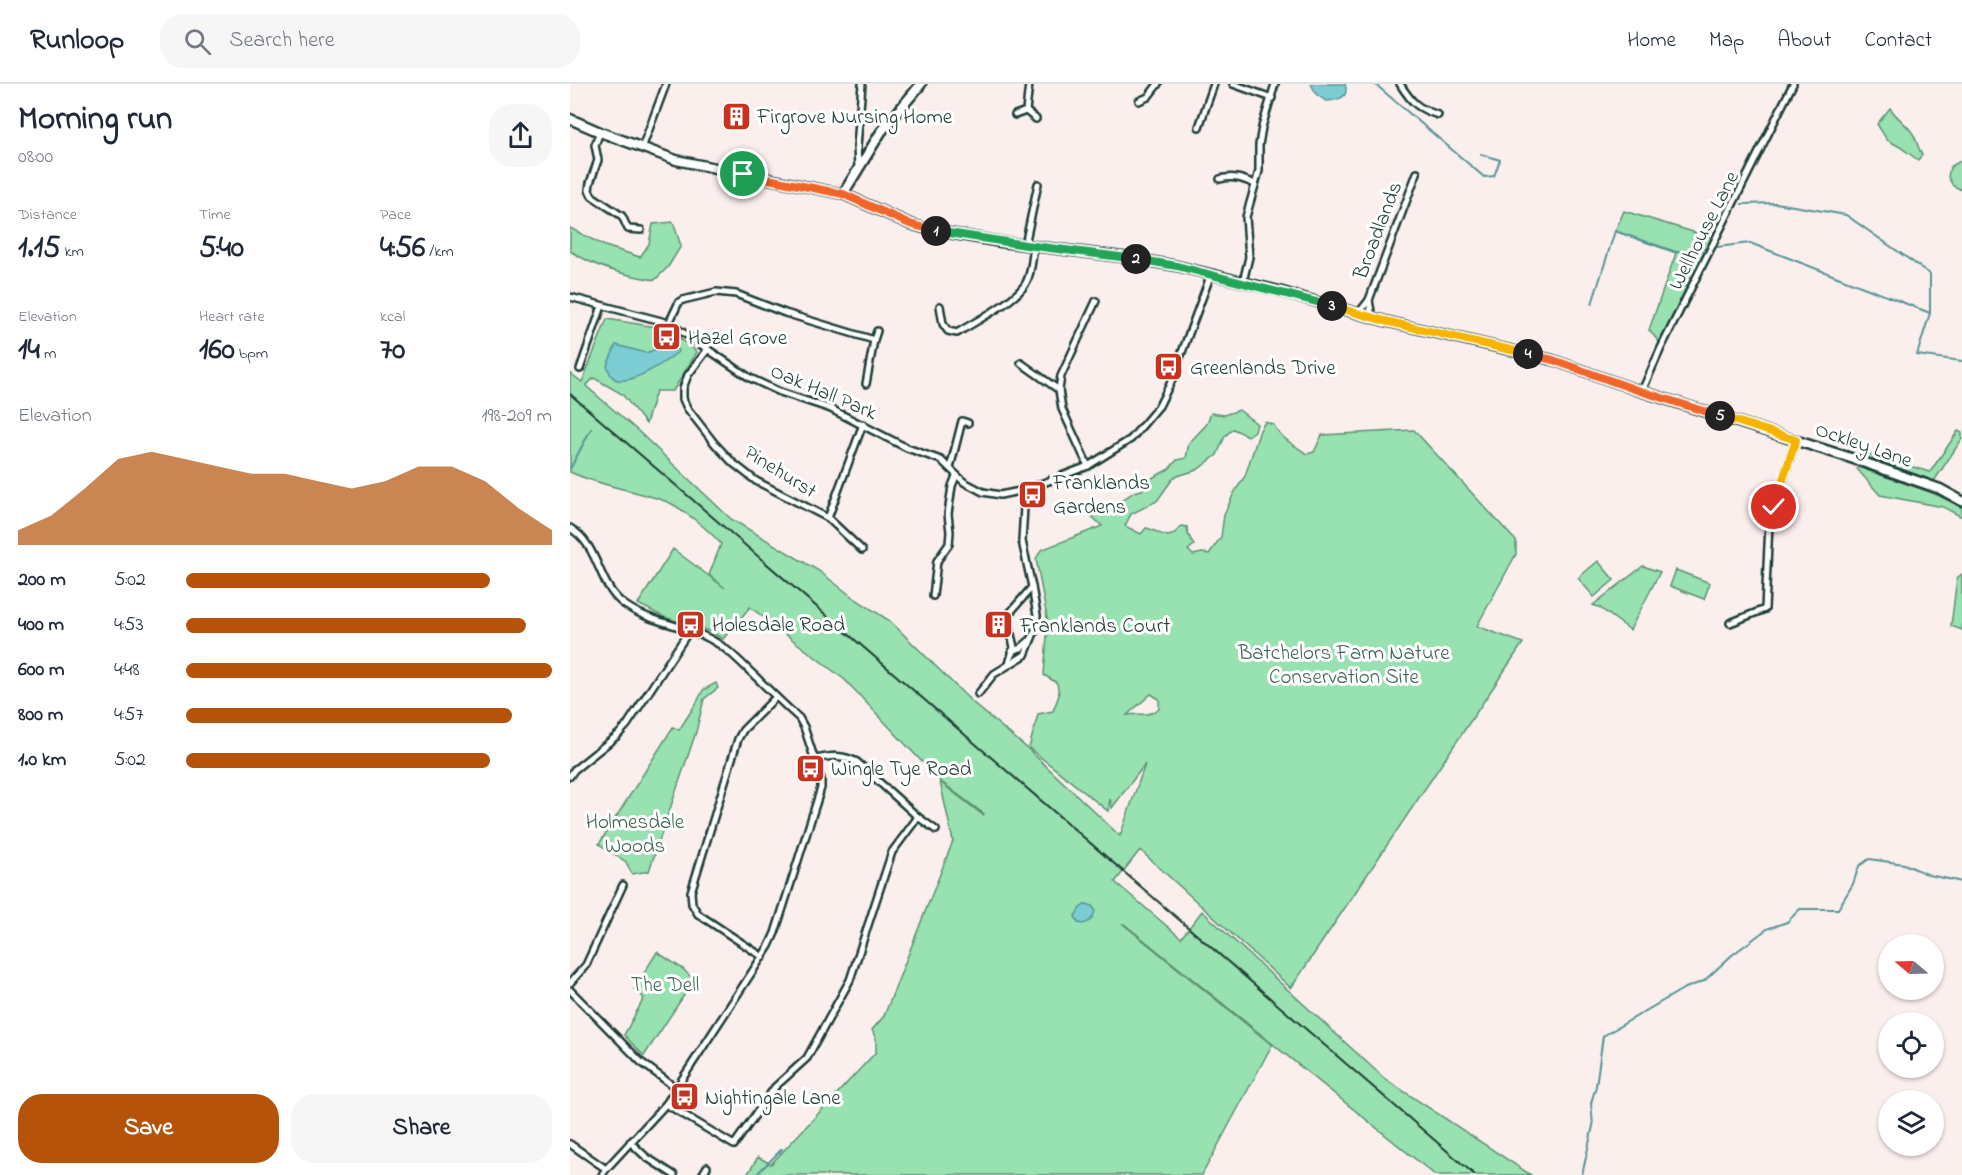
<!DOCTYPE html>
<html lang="en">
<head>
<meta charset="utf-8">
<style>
  body { margin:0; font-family:"Indie Flower",sans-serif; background:#f6f6f7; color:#1f2937; height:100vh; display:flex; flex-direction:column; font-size:22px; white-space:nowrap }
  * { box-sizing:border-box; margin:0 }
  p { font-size:20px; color:#747a83 }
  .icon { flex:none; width:33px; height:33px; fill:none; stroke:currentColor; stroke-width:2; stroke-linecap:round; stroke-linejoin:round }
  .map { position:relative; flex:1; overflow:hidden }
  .side { display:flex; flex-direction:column; background:#fff; width:570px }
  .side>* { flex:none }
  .needle { width:39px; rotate:289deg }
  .tools { position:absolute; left:1308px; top:850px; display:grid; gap:12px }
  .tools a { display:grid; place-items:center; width:66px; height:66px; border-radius:50%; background:#fff; box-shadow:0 2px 4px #0004; font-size:30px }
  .pin { position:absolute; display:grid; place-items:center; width:51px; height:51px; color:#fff; margin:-26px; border:3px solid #fff; border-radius:50%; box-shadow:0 2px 6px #0007 }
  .km { position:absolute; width:30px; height:30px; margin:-15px; border-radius:50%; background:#222; color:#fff; font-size:16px; line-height:30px; text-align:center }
  .round { display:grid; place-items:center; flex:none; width:63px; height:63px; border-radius:24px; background:#f6f6f7 }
  .headline { display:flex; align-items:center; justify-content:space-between; height:102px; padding:0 18px }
  h1 { font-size:33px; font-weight:700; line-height:45px }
  .metrics { display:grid; grid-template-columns:repeat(3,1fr); gap:9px; height:102px; padding:6px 18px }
  .metrics div { display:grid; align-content:center }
  .metrics b { font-size:30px; font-weight:700 }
  .metrics small { font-size:16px; font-weight:400 }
  .metrics p { font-size:16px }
  .chart { height:168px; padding:12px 18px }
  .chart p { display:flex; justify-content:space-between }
  .chart svg { width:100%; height:108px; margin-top:6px; fill:#b45309; opacity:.7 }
  .cta { display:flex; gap:12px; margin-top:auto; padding:12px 18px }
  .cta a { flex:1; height:69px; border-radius:24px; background:#b45309; color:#fff; font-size:24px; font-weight:700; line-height:69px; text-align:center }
  .cta a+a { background:#f6f6f7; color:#1f2937 }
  ul { padding:0 18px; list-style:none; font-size:20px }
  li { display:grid; grid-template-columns:96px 72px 1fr; align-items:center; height:45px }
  li i { height:15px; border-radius:8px; background:#b45309 }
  header { display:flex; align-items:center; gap:36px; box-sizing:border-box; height:84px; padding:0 30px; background:#fff; border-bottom:2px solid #e0e1e3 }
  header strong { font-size:28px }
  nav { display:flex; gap:33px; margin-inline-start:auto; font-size:21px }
  .search { width:420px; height:54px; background:#f6f6f7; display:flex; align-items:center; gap:15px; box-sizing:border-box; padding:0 21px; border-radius:24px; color:#747a83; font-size:22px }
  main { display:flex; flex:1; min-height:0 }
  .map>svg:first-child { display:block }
  .green { fill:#98e1b0; stroke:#5c8f72; stroke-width:1.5; fill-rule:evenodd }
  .water { fill:#7bccd4; stroke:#569394; stroke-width:1.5 }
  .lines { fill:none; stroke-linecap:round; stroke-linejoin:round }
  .stream { stroke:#569394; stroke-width:2 }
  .street-casing { stroke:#1f3d34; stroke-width:10 }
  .secondary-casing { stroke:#1f3d34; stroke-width:13 }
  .street { stroke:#fff; stroke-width:5 }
  .secondary { stroke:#fff; stroke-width:8 }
  .rail { stroke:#1f3d34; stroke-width:2 }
  .split-1-casing { stroke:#fff; stroke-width:12 }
  .split-2-casing { stroke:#fff; stroke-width:12 }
  .split-3-casing { stroke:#fff; stroke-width:12 }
  .split-4-casing { stroke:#fff; stroke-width:12 }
  .split-5-casing { stroke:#fff; stroke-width:12 }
  .split-6-casing { stroke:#fff; stroke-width:12 }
  .split-1 { stroke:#f0652b; stroke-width:8 }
  .split-2 { stroke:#22a559; stroke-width:8 }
  .split-3 { stroke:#22a559; stroke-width:8 }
  .split-4 { stroke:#f5b400; stroke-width:8 }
  .split-5 { stroke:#f0652b; stroke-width:8 }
  .split-6 { stroke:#f5b400; stroke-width:8 }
  .labels { text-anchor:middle; stroke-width:6; stroke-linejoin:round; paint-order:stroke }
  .poi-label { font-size:21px; fill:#1f3d34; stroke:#fff; text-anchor:start }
  .street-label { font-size:21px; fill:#1f3d34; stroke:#fff }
  .park-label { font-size:21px; fill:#3d6653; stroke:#fff }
</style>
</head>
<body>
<header>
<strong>Runloop</strong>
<div class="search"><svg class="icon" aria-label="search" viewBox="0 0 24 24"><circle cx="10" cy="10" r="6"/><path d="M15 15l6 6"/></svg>Search here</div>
<nav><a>Home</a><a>Map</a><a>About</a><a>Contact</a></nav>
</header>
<main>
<section class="side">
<div class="headline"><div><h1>Morning run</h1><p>08:00</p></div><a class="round"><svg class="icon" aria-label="share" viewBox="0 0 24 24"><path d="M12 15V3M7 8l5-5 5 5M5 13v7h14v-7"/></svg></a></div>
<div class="metrics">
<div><p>Distance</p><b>1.15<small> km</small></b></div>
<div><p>Time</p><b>5:40</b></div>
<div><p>Pace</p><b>4:56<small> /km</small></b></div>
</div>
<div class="metrics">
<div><p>Elevation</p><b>14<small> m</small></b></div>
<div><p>Heart rate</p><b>160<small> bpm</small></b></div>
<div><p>kcal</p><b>70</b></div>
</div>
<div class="chart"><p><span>Elevation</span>198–209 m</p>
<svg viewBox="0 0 160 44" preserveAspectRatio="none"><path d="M0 44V38L10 32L20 21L30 9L40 6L50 9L60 12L70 15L80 15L90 18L100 21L110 18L120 12L130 12L140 18L150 29L160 38V44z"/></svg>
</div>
<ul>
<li><b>200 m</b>5:02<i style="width:83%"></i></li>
<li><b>400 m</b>4:53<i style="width:93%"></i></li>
<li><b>600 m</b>4:48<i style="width:100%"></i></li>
<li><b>800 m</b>4:57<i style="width:89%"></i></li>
<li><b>1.0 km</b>5:02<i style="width:83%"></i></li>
</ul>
<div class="cta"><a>Save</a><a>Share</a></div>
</section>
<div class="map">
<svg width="1392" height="1091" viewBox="0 0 1392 1091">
  <rect width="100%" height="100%" fill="#fbefee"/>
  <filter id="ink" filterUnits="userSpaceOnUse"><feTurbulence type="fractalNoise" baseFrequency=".0167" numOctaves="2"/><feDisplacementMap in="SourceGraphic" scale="12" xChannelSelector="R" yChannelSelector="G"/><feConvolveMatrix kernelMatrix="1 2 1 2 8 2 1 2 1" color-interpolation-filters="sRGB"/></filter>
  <g filter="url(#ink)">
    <!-- green -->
    <g class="green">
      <path d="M1320,24C1326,33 1335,39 1341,47C1347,54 1347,63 1352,71L1348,76L1330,63L1317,56L1307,40Z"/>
      <polygon points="1392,76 1392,106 1383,102 1378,93 1380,83"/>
      <polygon points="1054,127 1143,154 1090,259 1079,246 1106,169 1045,147"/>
      <path d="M103,138L111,162L98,183L85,196C54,191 27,184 0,167V144L35,162L70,173L79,160L83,140Z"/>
      <path d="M37,235L98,245L127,268L103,307H86L76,340L52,310L24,294L16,302L68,347L161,435L249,487L284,514L320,537L402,618L458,665L550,752L575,680L542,724L540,715L538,727L459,664L468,630L483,627L489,611L487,599L474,591L478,539L466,475L471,466L532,442L515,426L520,420L531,426L539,425L564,408L572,406L582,394L599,385L607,376L616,374L619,359L636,341L641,329L654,331L669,326L687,340L685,347L678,352L663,345L655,352L647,371L627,386L604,393L587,417L561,430L555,442L571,450L576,444C591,447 598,461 611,442L617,443L618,450L624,461L618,466L623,471L632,469L639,470L651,453L654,431L664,409L675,392L690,346L695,338L704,341C710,354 726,362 737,370L744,368L752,351L844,346L946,457V470L907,542L953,559L721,904L570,766L545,798L611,854L632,827L815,995L961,1091H865L554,840H553L702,961L632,1091H177L188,1073L201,1080L306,968V955L302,946L314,932L383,757L370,698L413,731L414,730L370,697L275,596L180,523L153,555L139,547L94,533L68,520L103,465L155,504L139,491L151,460C140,447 110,422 95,417C64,406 30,402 0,388V289L12,298ZM581,610L589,615V625C578,633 569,629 557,631Z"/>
      <polygon points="1388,347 1392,349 1392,355 1364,397 1314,379 1292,374 1293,368 1360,388"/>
      <polygon points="1288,383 1363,409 1392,423 1392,433 1373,423 1310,411 1287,385"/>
      <polygon points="1028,477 1044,496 1024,513 1008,494"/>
      <polygon points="1073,482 1090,488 1060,546 1030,524 1023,521"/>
      <polygon points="1106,486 1140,499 1134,515 1100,502"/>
      <polygon points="1392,490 1392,546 1381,542 1387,494"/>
      <polygon points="146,599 148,604 134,615 126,648 79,787 62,790 56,778 29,760 103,643 109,646 127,618 133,606"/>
      <polygon points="87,868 113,885 124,896 74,972 54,951 74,914 64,905"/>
    </g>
    <!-- water -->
    <g class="water">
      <path d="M741,0H775C780,14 768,16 756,17L747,11Z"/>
      <path d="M102,259L109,267C97,277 65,299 48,296C41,295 39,287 37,282L46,261L76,269Z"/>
      <path d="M516,820L522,822L525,826C524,835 517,842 508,839L505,832L510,824Z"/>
    </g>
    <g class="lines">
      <!-- stream -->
      <g class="stream">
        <polyline points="805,0 914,93 924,92 930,76 911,70"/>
        <polyline points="1172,120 1206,119 1276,131 1360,190 1360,229 1347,271 1392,277"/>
        <polyline points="1022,220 1045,147 1106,168 1180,159 1360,229"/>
        <polyline points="0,385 21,345"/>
        <polyline points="186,1091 212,1065"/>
        <polyline points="1012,1091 1023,1042 1021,1019 1026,1002 1033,952 1113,905 1134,897 1162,871 1197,845 1217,838 1230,825 1268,825 1283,800 1289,782 1299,775 1334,780 1359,791 1392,798"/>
      </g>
      <defs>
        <g id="street">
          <polyline points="663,0 702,14"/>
          <path d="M830,0C842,19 847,24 868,31"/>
          <polyline points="569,17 578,13 588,0"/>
          <polyline points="456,27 466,35"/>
          <polyline points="445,31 456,27 459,0"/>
          <polyline points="629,43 644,0"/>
          <polyline points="30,48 25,61 28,76 20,99 19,106 22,112 52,132 58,145 71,146"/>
          <polyline points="72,64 96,0"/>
          <polyline points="288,83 287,63 292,0"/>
          <path d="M650,95C663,91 673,95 685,100"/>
          <polyline points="455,161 468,100"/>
          <polyline points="673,198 679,173 676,133 689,87 689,61 692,43 705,0"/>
          <polyline points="0,213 99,239 180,294 210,308 261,325 337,364 371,376 394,398 413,408 430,411 455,406 518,382 561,355 589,322 601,298 641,190"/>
          <polyline points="799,216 802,233"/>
          <path d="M370,222L373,240L378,247L387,249C406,237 446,217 456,199C462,188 462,174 464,162"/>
          <polyline points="788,230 799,216 847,89"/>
          <polyline points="99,239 109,218 113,216 146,208 166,210 215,229 304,256 296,300"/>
          <polyline points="304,256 307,247"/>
          <polyline points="138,265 118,291 113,304 113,315 117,324 145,360 163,379 186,397 258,434 292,466"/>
          <polyline points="451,279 489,306"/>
          <polyline points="10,285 32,222"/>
          <polyline points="1072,307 1091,264 1223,0"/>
          <polyline points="518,382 492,325 489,306 491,292 526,217"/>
          <polyline points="380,384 392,337 398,339"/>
          <polyline points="258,434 293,340"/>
          <path d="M0,444C29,461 27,498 51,518C77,539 113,540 140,555C158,564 171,579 186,593C200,607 214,621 229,634L234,643L251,695V704L205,849L199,862L96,1020L36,1085L32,1091"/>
          <polyline points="363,512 367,477 379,460 380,448 378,430 382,402 386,392"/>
          <polyline points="1160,539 1195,525 1199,440 1226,356"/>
          <polyline points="442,567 451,564 459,557"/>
          <polyline points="439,580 444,563 438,538 439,530 462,503 452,457 455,406"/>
          <polyline points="408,610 424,590 455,571 466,544 467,531 462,503"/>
          <path d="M245,675C262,672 272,670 287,678L348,733L366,746"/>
          <polyline points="0,692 4,686 48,651 57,641 119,547"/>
          <polyline points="193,873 128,830 122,820 121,808 168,655 173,646 206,613"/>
          <polyline points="0,899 16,881 53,801"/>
          <polyline points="0,906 71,978 106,1004"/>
          <polyline points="96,1020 164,1061 205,1003 237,974 280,896 322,768 348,733"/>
          <polyline points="60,1058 76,1073 104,1091"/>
          <polyline points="0,1060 36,1085"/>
          <polyline points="132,1091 137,1083"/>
        </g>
        <g id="secondary">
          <polyline points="0,35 30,48 106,76 273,110 340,140 361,146 431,158 560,174 607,182 705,206 815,237 983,276 1064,305 1284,375 1370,405 1392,417"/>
          <polyline points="273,110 311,48 351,0"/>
        </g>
      </defs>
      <!-- street casing -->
      <use href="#street" class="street-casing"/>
      <!-- secondary casing -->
      <use href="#secondary" class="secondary-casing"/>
      <!-- street -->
      <use href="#street" class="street"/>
      <!-- secondary -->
      <use href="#secondary" class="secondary"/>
      <!-- rail -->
      <polyline class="rail" points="0,310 905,1091"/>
    </g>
  </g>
  <g class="lines" filter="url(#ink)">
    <defs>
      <polyline id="split-1" points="173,90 273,110 340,140 366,147"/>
      <polyline id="split-2" points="366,147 456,161 566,175"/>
      <polyline id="split-3" points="566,175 607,182 762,222"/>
      <polyline id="split-4" points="762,222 815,237 958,270"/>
      <polyline id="split-5" points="958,270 983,276 1064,305 1150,332"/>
      <polyline id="split-6" points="1150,332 1226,356 1204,423"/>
    </defs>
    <!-- split-1 casing -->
    <use href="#split-1" class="split-1-casing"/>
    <!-- split-2 casing -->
    <use href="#split-2" class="split-2-casing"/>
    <!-- split-3 casing -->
    <use href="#split-3" class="split-3-casing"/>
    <!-- split-4 casing -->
    <use href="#split-4" class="split-4-casing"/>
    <!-- split-5 casing -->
    <use href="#split-5" class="split-5-casing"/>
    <!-- split-6 casing -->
    <use href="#split-6" class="split-6-casing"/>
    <!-- split-1 -->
    <use href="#split-1" class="split-1"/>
    <!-- split-2 -->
    <use href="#split-2" class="split-2"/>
    <!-- split-3 -->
    <use href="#split-3" class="split-3"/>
    <!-- split-4 -->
    <use href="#split-4" class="split-4"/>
    <!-- split-5 -->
    <use href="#split-5" class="split-5"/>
    <!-- split-6 -->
    <use href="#split-6" class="split-6"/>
  </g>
  <!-- icons -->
  <defs>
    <symbol id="building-square" viewBox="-11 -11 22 22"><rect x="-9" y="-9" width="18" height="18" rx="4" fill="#c8321e" stroke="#fff"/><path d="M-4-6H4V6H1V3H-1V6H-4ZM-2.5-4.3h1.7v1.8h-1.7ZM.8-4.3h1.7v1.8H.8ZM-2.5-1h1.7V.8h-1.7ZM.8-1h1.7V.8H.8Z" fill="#fff"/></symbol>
    <symbol id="bus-square" viewBox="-11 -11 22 22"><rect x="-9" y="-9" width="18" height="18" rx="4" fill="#c8321e" stroke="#fff"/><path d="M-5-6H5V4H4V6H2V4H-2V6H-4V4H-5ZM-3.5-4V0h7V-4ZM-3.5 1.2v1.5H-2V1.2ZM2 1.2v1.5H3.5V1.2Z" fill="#fff"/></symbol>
  </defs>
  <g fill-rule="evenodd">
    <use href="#building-square" x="150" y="16" width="33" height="33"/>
    <use href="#bus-square" x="80" y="236" width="33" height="33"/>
    <use href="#bus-square" x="582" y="266" width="33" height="33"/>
    <use href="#bus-square" x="446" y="394" width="33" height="33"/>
    <use href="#bus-square" x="104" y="524" width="33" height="33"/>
    <use href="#building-square" x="412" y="524" width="33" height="33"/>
    <use href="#bus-square" x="224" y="668" width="33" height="33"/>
    <use href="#bus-square" x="98" y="996" width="33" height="33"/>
  </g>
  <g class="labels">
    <!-- poi labels -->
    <g class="poi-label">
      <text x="187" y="39">Firgrove Nursing Home</text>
      <text x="118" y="260">Hazel Grove</text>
      <text x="620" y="290">Greenlands Drive</text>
      <text x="483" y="405">Franklands<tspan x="483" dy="24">Gardens</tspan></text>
      <text x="142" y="547">Holesdale Road</text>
      <text x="450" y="548">Franklands Court</text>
      <text x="261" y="691">Wingle Tye Road</text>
      <text x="135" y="1020">Nightingale Lane</text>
    </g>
    <!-- street labels -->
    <g class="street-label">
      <text transform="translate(807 146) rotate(-69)" y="7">Broadlands</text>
      <text transform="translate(1133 146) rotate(-63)" y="7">Wellhouse Lane</text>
      <text transform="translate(254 307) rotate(23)" y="7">Oak Hall Park</text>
      <text transform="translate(1294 360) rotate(19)" y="7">Ockley Lane</text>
      <text transform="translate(211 387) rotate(32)" y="7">Pinehurst</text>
    </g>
    <!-- park labels -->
    <g class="park-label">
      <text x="774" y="575">Batchelors Farm Nature<tspan x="774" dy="24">Conservation Site</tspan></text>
      <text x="65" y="744">Holmesdale<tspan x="65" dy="24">Woods</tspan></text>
      <text x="95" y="907">The Dell</text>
    </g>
  </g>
</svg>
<div class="tools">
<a><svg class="needle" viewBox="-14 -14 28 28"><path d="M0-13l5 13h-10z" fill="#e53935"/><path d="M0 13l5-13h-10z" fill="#747a83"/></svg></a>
<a><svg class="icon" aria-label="locate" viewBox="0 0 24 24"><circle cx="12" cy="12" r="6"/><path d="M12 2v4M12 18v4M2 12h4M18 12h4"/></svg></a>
<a><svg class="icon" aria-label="layers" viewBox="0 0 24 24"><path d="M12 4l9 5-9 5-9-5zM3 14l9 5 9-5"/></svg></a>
</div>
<div class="pin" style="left:173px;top:90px;background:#1e9e55"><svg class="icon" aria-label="arrive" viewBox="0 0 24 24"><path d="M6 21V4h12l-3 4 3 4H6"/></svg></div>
<div class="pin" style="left:1204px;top:423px;background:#d93025"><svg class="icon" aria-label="check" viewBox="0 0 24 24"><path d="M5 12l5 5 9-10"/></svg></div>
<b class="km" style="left:366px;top:147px">1</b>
<b class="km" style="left:566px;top:175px">2</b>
<b class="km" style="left:762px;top:222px">3</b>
<b class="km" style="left:958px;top:270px">4</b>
<b class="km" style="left:1150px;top:332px">5</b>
</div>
</main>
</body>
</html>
